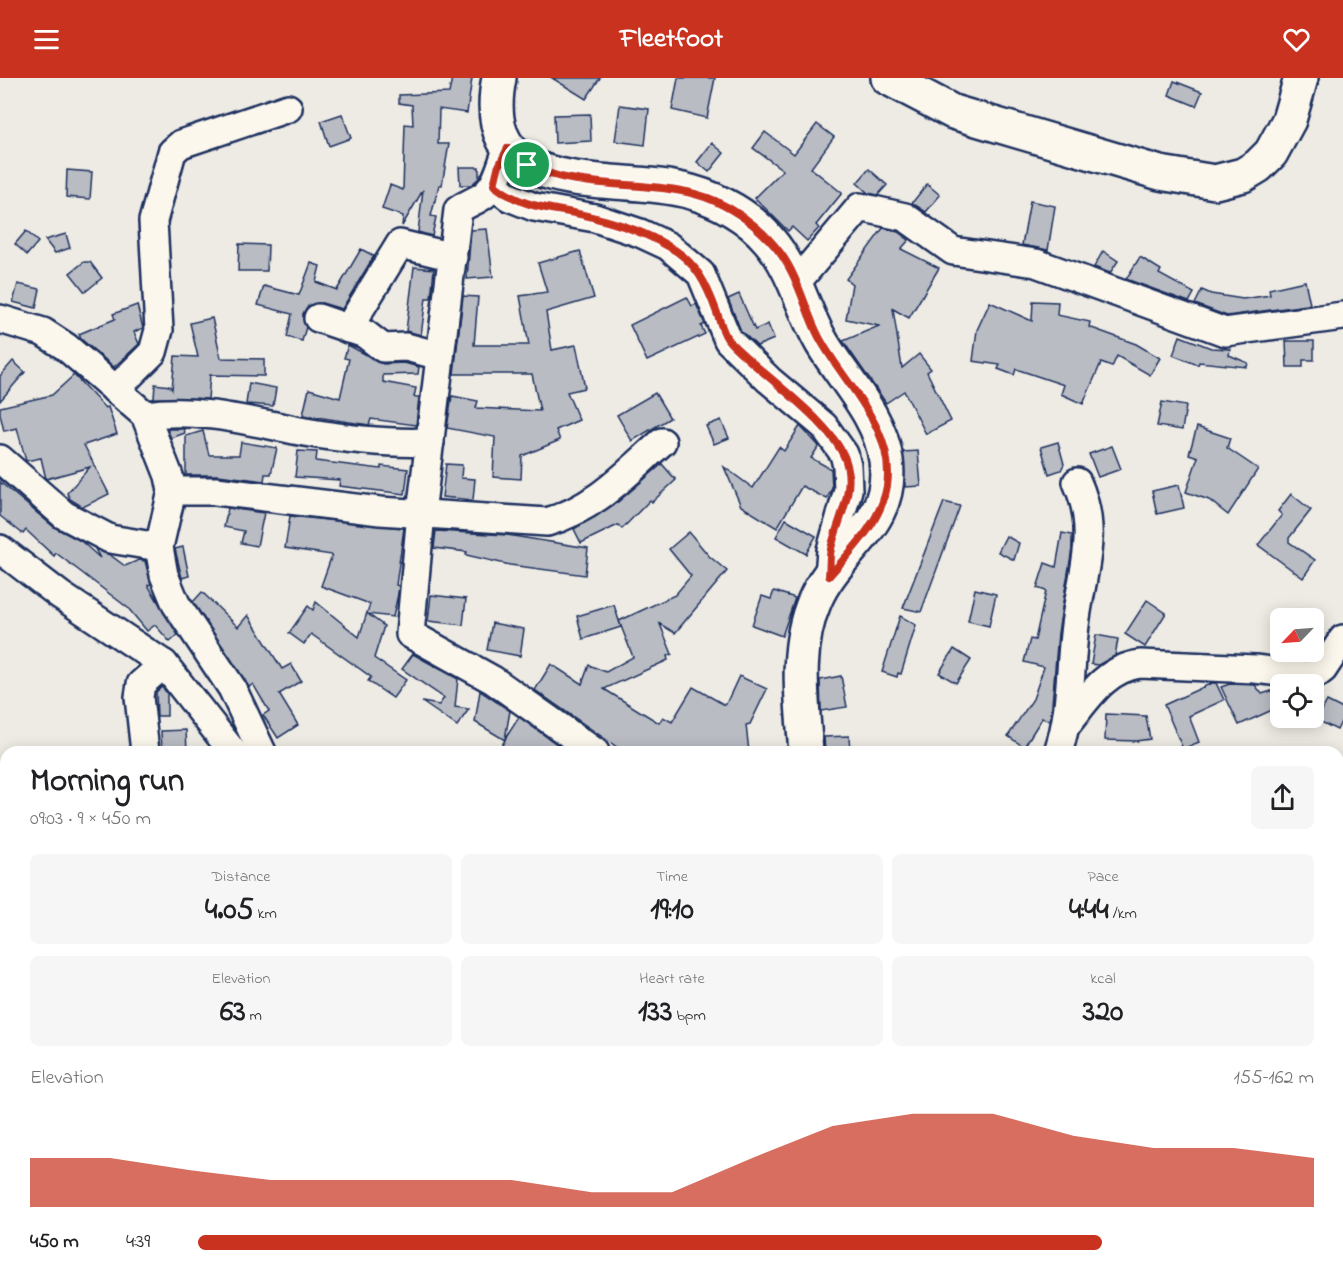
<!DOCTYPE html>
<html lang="en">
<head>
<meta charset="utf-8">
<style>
  body { margin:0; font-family:"Indie Flower",sans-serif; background:#f6f6f6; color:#202124; height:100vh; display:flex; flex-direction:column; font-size:22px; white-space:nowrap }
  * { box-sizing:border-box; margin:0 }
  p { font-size:20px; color:#757577 }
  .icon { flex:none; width:33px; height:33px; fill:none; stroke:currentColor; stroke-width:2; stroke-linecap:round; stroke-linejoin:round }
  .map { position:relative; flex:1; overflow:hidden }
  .drawer { position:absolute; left:0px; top:668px; width:1344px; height:532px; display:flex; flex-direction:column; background:#fff; border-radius:18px 18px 0 0; box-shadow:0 3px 15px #0003 }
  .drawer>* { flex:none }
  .needle { width:39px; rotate:245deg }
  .buttons { position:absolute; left:1270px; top:530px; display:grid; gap:12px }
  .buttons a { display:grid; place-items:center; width:54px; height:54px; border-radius:9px; background:#fff; box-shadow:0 3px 15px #0003; font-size:30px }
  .pin { position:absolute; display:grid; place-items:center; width:51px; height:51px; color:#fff; margin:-26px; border:3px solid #fff; border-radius:50%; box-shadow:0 2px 6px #0007 }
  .round { display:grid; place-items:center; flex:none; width:63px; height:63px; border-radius:9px; background:#f6f6f6 }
  .head { display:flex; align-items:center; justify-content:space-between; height:102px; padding:0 30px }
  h1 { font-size:33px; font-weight:700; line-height:45px }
  .stats { display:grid; grid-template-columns:repeat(3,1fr); gap:9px; height:102px; padding:6px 30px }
  .stats div { display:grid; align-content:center; border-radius:9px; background:#f6f6f6; text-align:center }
  .stats b { font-size:30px; font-weight:700 }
  .stats small { font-size:16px; font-weight:400 }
  .stats p { font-size:16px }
  .chart { height:168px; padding:12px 30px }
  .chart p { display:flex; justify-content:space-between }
  .chart svg { width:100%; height:108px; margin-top:6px; fill:#c8321e; opacity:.7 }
  ul { padding:0 30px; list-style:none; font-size:20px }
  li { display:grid; grid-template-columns:96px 72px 1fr; align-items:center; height:45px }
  li i { height:15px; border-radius:8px; background:#c8321e }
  header { display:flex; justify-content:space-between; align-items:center; height:78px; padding:0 30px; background:#c8321e; color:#fff; font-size:27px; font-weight:700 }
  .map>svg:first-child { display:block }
  .water { fill:#a3a8b4; stroke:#6d7892; stroke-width:1.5 }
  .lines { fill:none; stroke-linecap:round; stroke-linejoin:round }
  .stream { stroke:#6d7892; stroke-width:6 }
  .building { fill:#b9bcc3; stroke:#1b2f5e; stroke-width:1.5 }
  .minor-casing { stroke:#1b2f5e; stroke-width:32 }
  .major-casing { stroke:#1b2f5e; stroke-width:38 }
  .minor { stroke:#fbf7ec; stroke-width:27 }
  .major { stroke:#fbf7ec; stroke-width:33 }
  .route-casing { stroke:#fff; stroke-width:12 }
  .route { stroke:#c8321e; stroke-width:8 }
</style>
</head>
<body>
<header><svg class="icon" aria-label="menu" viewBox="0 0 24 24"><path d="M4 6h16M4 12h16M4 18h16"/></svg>Fleetfoot<svg class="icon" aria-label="heart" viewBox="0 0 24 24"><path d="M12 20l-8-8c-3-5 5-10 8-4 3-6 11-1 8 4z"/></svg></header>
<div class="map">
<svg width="1343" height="1199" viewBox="0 0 1343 1199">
  <rect width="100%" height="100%" fill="#eeebe4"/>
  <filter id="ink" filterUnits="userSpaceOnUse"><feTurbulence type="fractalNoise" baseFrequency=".0167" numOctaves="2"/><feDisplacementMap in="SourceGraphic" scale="12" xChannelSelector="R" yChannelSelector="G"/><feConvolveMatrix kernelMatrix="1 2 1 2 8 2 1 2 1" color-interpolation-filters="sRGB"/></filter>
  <g filter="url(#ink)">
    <!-- water -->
    <g class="water">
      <polygon points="1338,1020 1343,1021 1343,1053 1338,1054"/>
      <polygon points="872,1194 933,1194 928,1199 867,1199"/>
    </g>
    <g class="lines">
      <!-- stream -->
      <g class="stream">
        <polyline points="0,1187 6,1183"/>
        <polyline points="219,1194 227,1199"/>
        <polyline points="569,1199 588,1194"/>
      </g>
    </g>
    <!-- building -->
    <g class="building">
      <polygon points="452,0 472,0 467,35 439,31 438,66 449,66 442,107 439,107 431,138 436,139 432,158 418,154 423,112 402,148 403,138 382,131 390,107 403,112 405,46 413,47 412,27 399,25 399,17 449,15"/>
      <polygon points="552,0 600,0 586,21"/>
      <polygon points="678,0 715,0 707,40 672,32"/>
      <polygon points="1174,3 1202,14 1196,28 1169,17"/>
      <polygon points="620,27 649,31 645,67 615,63"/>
      <polygon points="342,36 351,60 329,68 321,43"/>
      <polygon points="590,36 591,63 555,65 554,37"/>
      <polygon points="817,46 834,59 811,90 842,115 816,147 819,150 807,163 792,149 788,153 755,120 783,92 753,70 765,54 794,76"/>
      <polygon points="712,65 724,75 709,94 697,84"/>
      <polygon points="459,89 479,89 479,100 471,107 460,107"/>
      <polygon points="869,91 887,107 878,117 868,115 857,105"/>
      <polygon points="67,92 92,94 90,121 66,119"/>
      <polygon points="927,106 940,117 926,134 912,125"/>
      <polygon points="1030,123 1055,128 1048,172 1022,167"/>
      <polygon points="883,150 898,154 909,162 901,171 939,190 909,240 893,231 902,290 919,276 931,291 927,294 951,343 926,356 904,313 886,325 843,263 879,248 846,241 852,206 846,201"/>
      <polygon points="487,151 493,199 467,201 471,152"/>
      <polygon points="26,153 38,164 27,177 15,166"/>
      <polygon points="66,156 70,170 55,175 45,162"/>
      <polygon points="239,166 268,167 267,193 238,193"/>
      <polygon points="361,171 374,178 342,231 322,225 308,228 303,236 306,249 302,263 287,259 292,236 258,227 264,208 299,217 311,185 320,188 316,204 337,212"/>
      <polygon points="580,173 594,220 546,234 552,272 576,267 585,310 567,314 579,342 556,352 560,362 522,378 521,401 493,399 495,359 447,350 452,318 478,323 476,330 540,333 532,296 454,296 463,218 478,219 474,267 529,267 520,218 547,214 538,185"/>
      <polygon points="1103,173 1118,183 1110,195 1094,189"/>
      <polygon points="1140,179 1161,192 1159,196 1194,215 1189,224 1126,201"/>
      <polygon points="84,184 90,184 102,200 85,214 70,195"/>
      <polygon points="414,189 434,191 431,220 426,220 421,257 406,253"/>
      <polygon points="1305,203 1310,226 1307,227 1227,238 1195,226 1202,212 1211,216 1243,221 1270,217 1269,211"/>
      <polygon points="18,206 40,211 36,230 13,224"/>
      <polygon points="739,216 755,252 768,246 774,261 757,268 741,253 728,221"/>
      <polygon points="687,219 692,228 696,226 705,246 701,248 705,256 647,283 630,247"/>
      <polygon points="1033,223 1058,224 1057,237 1090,244 1089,249 1136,266 1160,280 1150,297 1117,278 1112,289 1101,285 1083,326 1061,316 1064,307 1016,291 1014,297 998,291 1000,287 973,283 977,252 990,224 1032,243"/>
      <polygon points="137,227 143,250 134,254 139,266 114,289 81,261 79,256 115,241 113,236"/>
      <polygon points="212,240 221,280 264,281 264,298 210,297 208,321 154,320 155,306 170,308 172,311 175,278 198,279 190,245"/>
      <polygon points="1180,258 1211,270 1230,271 1229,277 1248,285 1247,289 1199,284 1198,287 1173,277"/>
      <polygon points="1286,263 1314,263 1314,282 1303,282 1303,289 1287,289"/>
      <polygon points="348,267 383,286 404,285 419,289 418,296 383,297 383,304 416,310 414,319 419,319 416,347 371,341 369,347 303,337 309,311 340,320 349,281 344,280"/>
      <polygon points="13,283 25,294 0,323 0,298"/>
      <polygon points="74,297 105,330 108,329 117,356 84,367 109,416 83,429 70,421 67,415 90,389 46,401 41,380 26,383 17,350 4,353 0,336 0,329 52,317"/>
      <polygon points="249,305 276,310 273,328 246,326"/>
      <polygon points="655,315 670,340 632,363 617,337"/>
      <polygon points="1162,324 1186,328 1182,352 1157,348"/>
      <polygon points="721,342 729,360 714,366 706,348"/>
      <polygon points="800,348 819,368 811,380 831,391 832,410 827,421 802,408 777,450 741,428 724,389 753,410 779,369 784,373"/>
      <polygon points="1197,349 1230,360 1227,370 1258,391 1228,437 1209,422 1186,414 1198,379 1189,376"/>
      <polygon points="167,351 184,351 185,355 171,360"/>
      <polygon points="203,353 209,377 239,377 241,364 277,370 271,396 265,396 264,403 218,397 186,397 186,358"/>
      <polygon points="1058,364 1064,386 1061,392 1049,396 1041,369"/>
      <polygon points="1112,368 1121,391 1098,399 1089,376"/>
      <polygon points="298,373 317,374 316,383 381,391 381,388 408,391 405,416 339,408 340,402 295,399"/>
      <polygon points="918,373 921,408 905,409 903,374"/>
      <polygon points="446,386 462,387 461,400 475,401 473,422 442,419"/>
      <polygon points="662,386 676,402 652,424 650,422 622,451 618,447 581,465 574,451 618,424"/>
      <polygon points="0,404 54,449 81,463 100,480 95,471 110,477 125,488 139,482 145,483 151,506 148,507 178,557 170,564 155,547 147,553 128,530 56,475 54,478 26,452 23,456 0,438"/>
      <polygon points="1179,407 1184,430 1157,436 1152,413"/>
      <polygon points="1291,416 1311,432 1289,460 1289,464 1315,482 1303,500 1258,467 1282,437 1278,433"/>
      <polygon points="944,424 960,428 921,534 903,530"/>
      <polygon points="228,430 264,435 257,468 241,465 244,453 224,449"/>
      <polygon points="290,438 404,450 396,507 399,508 398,516 393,539 368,536 384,548 374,580 406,602 393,620 368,603 371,599 311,556 304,566 289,555 308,528 313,532 316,524 359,559 370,526 321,508 332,477 285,470"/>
      <polygon points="786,441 816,458 806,476 776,459"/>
      <polygon points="436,453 507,457 588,470 585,497 510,487 466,477 467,474 434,470"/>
      <polygon points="689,454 709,478 727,493 675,555 660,546 672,576 667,578 668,582 604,611 659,645 663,639 672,644 693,609 723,626 726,626 739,598 767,611 750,646 746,647 749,674 624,674 535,612 551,586 582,606 589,587 606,594 633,579 619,543 675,517 691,498 669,471"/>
      <polygon points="1062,455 1072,457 1072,471 1058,555 1051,638 1050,643 1042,640 1024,669 1008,658 1033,621 1044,589 1024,584 1030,561 1035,562 1046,513 1037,510 1045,485 1056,489"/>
      <polygon points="1006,458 1019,465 1014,482 998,474"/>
      <polygon points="183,469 189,498 182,500 175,471"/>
      <polygon points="975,511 996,516 989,548 968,543"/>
      <polygon points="774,513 795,520 782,558 752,547 762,518 771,521"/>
      <polygon points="202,514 238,549 248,537 282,591 291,586 301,603 279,616 298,647 278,660 263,637 269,633 253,606 249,609 193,524"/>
      <polygon points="431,517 466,521 463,547 428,543"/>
      <polygon points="1147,522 1166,535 1145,569 1125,556"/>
      <polygon points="614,527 621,549 583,561 577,538"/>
      <polygon points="900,538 916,547 901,596 898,595 897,599 882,594"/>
      <polygon points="492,545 524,551 520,578 487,572"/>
      <polygon points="1096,557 1118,561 1115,578 1098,587 1091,586"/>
      <polygon points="954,571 971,582 956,605 939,595"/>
      <polygon points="413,576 458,601 455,629 469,631 457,648 422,624 439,627 444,620 402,591"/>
      <polygon points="841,598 847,629 821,633 820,602"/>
      <polygon points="1212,605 1216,605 1224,622 1189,638 1199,664 1183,671 1164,627"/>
      <polygon points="1230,606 1255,607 1262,616 1281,610 1281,628 1239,647 1221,609"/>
      <polygon points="162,609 167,615 167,638 157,638 156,614"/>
      <polygon points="480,613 510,633 505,661 519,639 558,667 555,674 498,674 505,662 475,644"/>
      <polygon points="1327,623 1343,631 1343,640 1337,652 1317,642"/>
      <polygon points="1106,636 1146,638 1150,661 1136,663 1105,662"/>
      <polygon points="186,652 187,674 162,674 161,653"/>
      <polygon points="849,658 850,674 825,674 824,659"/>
    </g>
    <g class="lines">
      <defs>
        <g id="minor">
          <path d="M508,70C501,85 498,107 484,117C476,123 466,126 458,132L421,435L410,556L493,602L595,674"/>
          <polyline points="494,107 509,119 534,129 595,140 640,155 668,168 701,196 728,262 769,302 824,348 844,376 847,388 848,412 831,472 829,498"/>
          <polyline points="796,205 860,129 905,139 953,173 1036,185 1225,254 1343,238"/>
          <polyline points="318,240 365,256 383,270 406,269 440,278"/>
          <polyline points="0,241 43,254 66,269 145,337 169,398 172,413 159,469 164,497 176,526 232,610 262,674"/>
          <polyline points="348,251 400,166 453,179"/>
          <polyline points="115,312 153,274 159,252 153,143 172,74 181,66 288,30"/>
          <path d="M145,337C200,329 252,344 305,354C346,361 389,366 430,364"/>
          <polyline points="0,381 64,437 110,461 159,469"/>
          <path d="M172,413H216L380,433L547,444C594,431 626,396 662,364"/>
          <polyline points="0,471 60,517 164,586 233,674"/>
          <path d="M1067,646C1088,620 1105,591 1140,586L1255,591L1306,597L1318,595L1323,591L1343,561"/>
          <polyline points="145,674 139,619 141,606 164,586"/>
          <path d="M1058,674C1073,630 1069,585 1076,540C1083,491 1099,453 1077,404"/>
          <polyline points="1338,712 1343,711"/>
          <polyline points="0,951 6,947"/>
          <polyline points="0,991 6,993"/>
          <polyline points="1338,1122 1343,1119"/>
          <polyline points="1338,1170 1343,1169"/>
          <polyline points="1136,1199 1169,1194"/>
        </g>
        <g id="major">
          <path d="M499,0C474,128 616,92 691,114C720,122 750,139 769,162C795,192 802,231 822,265C844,302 880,337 886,382C895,448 837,470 815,522C794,570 802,623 806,674"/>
          <polyline points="888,0 953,34 1160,95 1215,104 1243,97 1258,88 1271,75 1289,42 1301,0"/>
          <polyline points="633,1199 636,1194"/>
        </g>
      </defs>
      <!-- minor casing -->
      <use href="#minor" class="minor-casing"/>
      <!-- major casing -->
      <use href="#major" class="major-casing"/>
      <!-- minor -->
      <use href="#minor" class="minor"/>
      <!-- major -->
      <use href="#major" class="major"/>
    </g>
  </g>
  <g class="lines" filter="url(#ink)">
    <defs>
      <path id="route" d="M508,70C555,122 653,95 715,123C741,135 764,153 781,176C799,201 805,232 819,259C843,305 896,350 887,408C881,444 852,472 829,498C830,489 829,480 831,471C837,444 854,416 847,387C838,347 761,297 730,264C723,257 721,245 717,235C707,207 696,183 668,168C646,155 620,146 596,140C557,129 528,134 494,107L498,90Z"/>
    </defs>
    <!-- route casing -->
    <use href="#route" class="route-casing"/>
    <!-- route -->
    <use href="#route" class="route"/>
  </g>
</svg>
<div class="buttons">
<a><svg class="needle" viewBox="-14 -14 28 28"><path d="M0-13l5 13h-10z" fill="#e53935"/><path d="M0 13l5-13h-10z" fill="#757577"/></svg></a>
<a><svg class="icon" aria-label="locate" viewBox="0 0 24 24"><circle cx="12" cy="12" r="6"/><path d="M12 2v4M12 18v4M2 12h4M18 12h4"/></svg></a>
</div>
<div class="pin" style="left:527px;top:87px;background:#1e9e55"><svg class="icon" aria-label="arrive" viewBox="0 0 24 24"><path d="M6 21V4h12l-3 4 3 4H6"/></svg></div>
<section class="drawer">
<div class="head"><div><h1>Morning run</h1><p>09:03 · 9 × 450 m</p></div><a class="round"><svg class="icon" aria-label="share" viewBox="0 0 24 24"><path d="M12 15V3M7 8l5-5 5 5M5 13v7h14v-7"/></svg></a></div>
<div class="stats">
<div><p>Distance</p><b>4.05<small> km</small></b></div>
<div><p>Time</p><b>19:10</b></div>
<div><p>Pace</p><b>4:44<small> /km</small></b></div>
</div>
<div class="stats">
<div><p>Elevation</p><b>63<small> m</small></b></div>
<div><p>Heart rate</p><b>133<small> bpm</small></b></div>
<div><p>kcal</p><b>320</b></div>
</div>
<div class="chart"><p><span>Elevation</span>155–162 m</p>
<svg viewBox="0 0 160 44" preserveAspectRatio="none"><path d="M0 44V24L10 24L20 29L30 33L40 33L50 33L60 33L70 38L80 38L90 24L100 11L110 6L120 6L130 15L140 20L150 20L160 24V44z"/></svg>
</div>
<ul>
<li><b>450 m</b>4:39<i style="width:81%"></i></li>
</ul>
</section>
</div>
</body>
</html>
